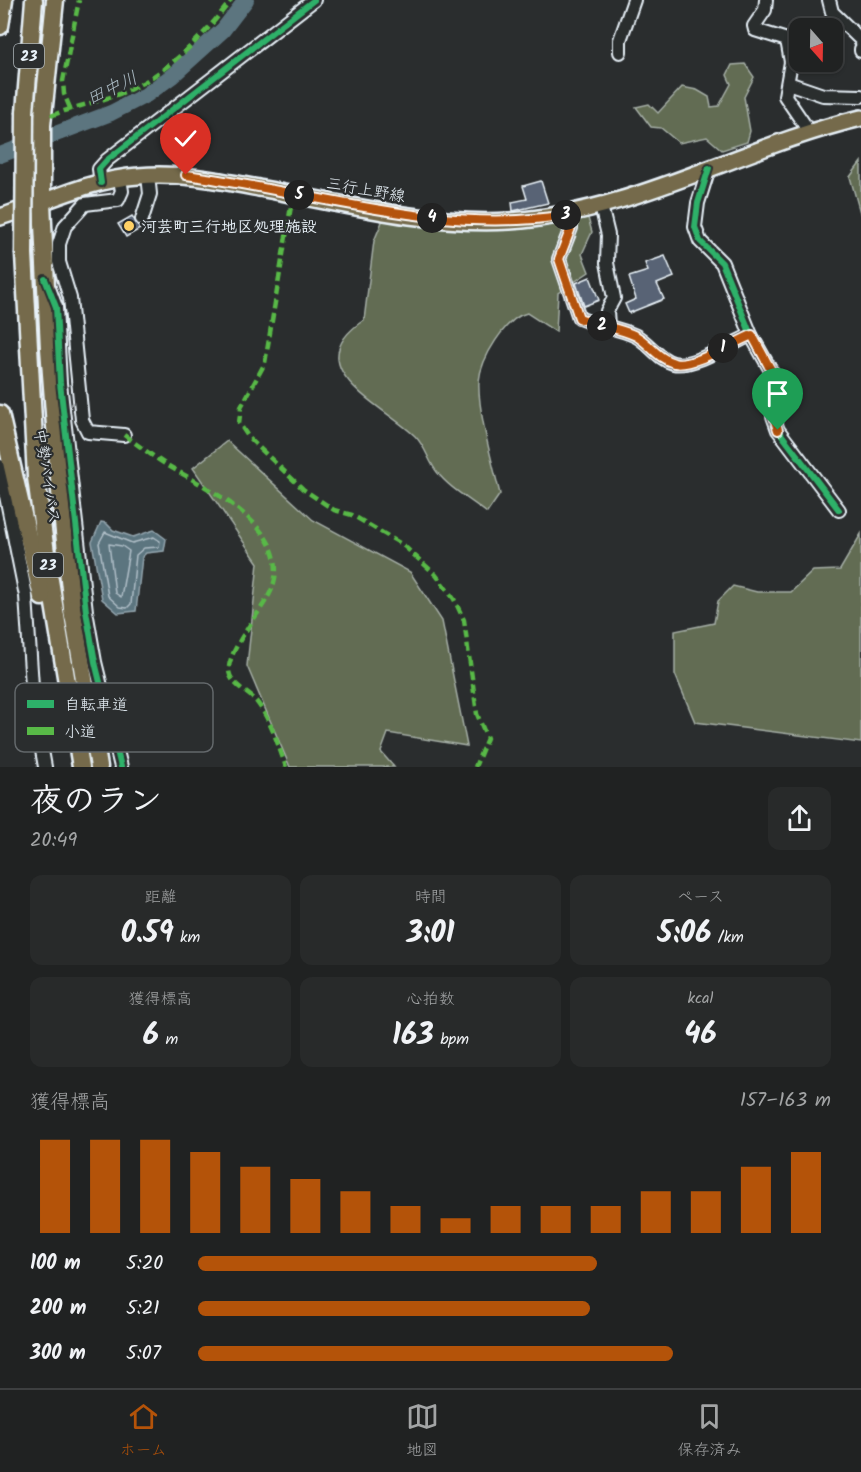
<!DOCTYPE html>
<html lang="ja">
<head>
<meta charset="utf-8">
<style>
  body { margin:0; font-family:Kalam,"Klee One",sans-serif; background:#282a2a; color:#f1f3f6; height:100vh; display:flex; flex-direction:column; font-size:22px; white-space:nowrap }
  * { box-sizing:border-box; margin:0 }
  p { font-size:20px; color:#a2a4a5 }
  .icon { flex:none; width:33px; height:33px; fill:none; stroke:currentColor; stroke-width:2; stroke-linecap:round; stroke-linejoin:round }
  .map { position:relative; height:767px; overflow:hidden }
  .drawer { display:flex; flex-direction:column; background:#202222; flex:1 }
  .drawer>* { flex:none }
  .needle { width:39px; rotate:160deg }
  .fabs { position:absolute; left:789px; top:18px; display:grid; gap:12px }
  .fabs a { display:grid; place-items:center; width:54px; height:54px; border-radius:12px; background:#202222; box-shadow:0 2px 4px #0004,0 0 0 2px #3d3f40; font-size:30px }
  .pin { position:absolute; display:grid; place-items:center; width:51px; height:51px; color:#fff; margin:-62px -26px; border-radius:50% 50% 50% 0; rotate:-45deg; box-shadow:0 0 6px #0007 }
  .pin .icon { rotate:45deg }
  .km { position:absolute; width:30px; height:30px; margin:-15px; border-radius:50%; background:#222; color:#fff; font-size:16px; line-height:30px; text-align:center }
  .round { display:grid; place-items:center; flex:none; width:63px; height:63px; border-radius:12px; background:#282a2a }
  .head { display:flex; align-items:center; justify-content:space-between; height:102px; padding:0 30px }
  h1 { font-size:33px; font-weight:700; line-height:45px }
  .stats { display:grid; grid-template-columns:repeat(3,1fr); gap:9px; height:102px; padding:6px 30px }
  .stats div { display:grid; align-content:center; border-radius:12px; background:#282a2a; text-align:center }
  .stats b { font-size:30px; font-weight:700 }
  .stats small { font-size:16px; font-weight:400 }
  .stats p { font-size:16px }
  .chart { height:168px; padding:12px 30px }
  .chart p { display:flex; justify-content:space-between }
  .chart svg { width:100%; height:108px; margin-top:6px; stroke:#b45309; stroke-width:6 }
  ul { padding:0 30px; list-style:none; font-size:20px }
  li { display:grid; grid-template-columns:96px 72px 1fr; align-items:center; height:45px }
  li i { height:15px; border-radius:8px; background:#b45309 }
  .menu { display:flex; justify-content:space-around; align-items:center; height:84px; border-top:2px solid #3d3f40; background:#202222; font-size:16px; color:#a2a4a5 }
  .menu a { display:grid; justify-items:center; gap:3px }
  .menu .current { color:#b45309 }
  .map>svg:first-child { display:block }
  .green { fill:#626c53; stroke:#a5aea6; stroke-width:1.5 }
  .water { fill:#5c747f; stroke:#94a6af; stroke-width:1.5 }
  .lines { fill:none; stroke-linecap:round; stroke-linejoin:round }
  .shore { stroke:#b0bfc8; stroke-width:1.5 }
  .river { stroke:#5c747f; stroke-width:16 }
  .building { fill:#596474; stroke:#e8f1f8; stroke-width:1.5 }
  .minor-casing { stroke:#e8f1f8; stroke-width:16 }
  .major-casing { stroke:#e8f1f8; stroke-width:20 }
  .highway-casing { stroke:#e8f1f8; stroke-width:21 }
  .minor { stroke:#2a2d2e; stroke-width:12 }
  .major { stroke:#746b4b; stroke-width:15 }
  .highway { stroke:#746b4b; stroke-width:16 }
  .highway-bridge-casing { stroke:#e8f1f8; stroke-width:21; stroke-linecap:butt }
  .highway-bridge { stroke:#746b4b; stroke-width:16 }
  .quiet { stroke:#58b947; stroke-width:4.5; stroke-dasharray:9 4.5; stroke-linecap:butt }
  .cycleway-casing { stroke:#2a2d2e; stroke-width:10 }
  .cycleway { stroke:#2db169; stroke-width:6 }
  .route-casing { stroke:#fff; stroke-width:12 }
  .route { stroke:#b45309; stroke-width:8 }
  .poi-dot { fill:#ffd166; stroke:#2a2d2e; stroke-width:2 }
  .labels { text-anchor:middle; stroke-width:4.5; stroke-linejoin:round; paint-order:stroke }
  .shield { fill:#2a2d2e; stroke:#afb6bb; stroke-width:1.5 }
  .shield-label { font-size:15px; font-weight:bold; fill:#e8f1f8 }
  .street-label { font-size:16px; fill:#e8f1f8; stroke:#2a2d2e }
  .poi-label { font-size:16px; font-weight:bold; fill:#e8f1f8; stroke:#2a2d2e; text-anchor:start }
  .water-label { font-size:18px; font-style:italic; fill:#a9b9c2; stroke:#2a2d2e }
  .key { fill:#2a2d2e; stroke:#63686b; stroke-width:1.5 }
  .key-label { font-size:16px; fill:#e8f1f8 }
</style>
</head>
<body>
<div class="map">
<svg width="861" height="767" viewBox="0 0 861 767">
  <rect width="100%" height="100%" fill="#2a2d2e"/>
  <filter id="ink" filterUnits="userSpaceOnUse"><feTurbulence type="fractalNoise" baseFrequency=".0167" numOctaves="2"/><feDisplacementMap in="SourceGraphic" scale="12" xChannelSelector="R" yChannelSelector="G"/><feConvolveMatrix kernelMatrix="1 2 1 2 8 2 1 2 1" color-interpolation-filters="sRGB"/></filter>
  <g filter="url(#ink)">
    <!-- green -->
    <g class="green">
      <polygon points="745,64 754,77 744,97 750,131 747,142 722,150 707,137 679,143 661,128 651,127 636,107 649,104 658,113 682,87 697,90 709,97 711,107 719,106 731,84 727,75 732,65"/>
      <polygon points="861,162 861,216 850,177"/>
      <path d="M384,217L506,228L588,218L592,232L582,254L589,272L558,293L556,332L527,313C505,318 481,359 479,381C477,409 493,465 500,494L487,513C471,500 449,488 437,472C428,461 426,447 415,436C383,405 294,367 364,320L374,241Z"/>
      <polygon points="227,441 313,520 410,572 442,621 467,746 388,733 381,752 394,767 290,767 247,666 258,563 193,468"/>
      <polygon points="861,534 861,743 695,722 675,674 675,631 714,623 718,601 733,586 757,592 791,592 813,571 840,570"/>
    </g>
    <!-- water -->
    <polygon class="water" points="101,522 106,523 113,530 133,537 154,530 166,539 164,551 146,553 142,557 136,611 118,613 102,599 92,542"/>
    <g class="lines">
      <!-- shore -->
      <g class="shore">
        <polygon points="105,532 132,543 154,537 160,541 159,547 144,548 136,555 131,604 127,608 120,607 108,596 99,543"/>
        <polygon points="109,544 122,546 129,551 121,597 115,593"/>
      </g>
      <!-- river -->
      <polyline class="river" points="0,155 111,113 146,95 172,76 223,30 246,0"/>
    </g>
    <!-- building -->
    <g class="building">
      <polygon points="541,181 548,203 513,211 512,202 527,199 523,186"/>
      <polygon points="132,216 140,229 126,237 118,224"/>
      <polygon points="665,256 674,277 657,284 664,299 629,313 625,304 636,299 629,277 648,271 645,263"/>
      <polygon points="590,277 599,300 584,306 576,283"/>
    </g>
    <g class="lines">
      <defs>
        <g id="minor">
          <polyline points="766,0 765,10 754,26 755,30 787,40 791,62 785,96 804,124 807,134"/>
          <polyline points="829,0 832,12 861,40"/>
          <polyline points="861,49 861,51"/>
          <polyline points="620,52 620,40 634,0"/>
          <polyline points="788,83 823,95 861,96"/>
          <polyline points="709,168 698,203 695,227 700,241 722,263 751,335 779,385 773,416 778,430 839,510"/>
          <polyline points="120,179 122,191 118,200 85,204 65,226 59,244 59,262 70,298 82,420 88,432 124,435"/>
          <polyline points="101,183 99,169 107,160 314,0"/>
          <polyline points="601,206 608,235 607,263 614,298 607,311 608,326"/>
          <path d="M567,215L571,228L559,259L579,318C597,326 617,327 636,336C649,343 658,359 673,363C692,368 733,343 751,335"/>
          <polyline points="142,219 150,194 148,175"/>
          <polyline points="49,288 56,307 60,383 86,611 95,662 121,767"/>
          <polyline points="0,466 26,596 33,701 45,767"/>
        </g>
        <path id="major" d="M0,217C44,203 92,179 138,176C181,172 222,181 264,189C344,204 429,226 510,221C634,213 742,146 861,118"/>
        <g id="highway">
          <polyline points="55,0 42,125 42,203 49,348 61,504 73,617"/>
          <polyline points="0,26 4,0"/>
          <polyline points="25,112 34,0"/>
          <polyline points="24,254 36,477 48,568 81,767"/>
          <polyline points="0,414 42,597"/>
          <polyline points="72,608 99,767"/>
        </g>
      </defs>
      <!-- minor casing -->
      <use href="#minor" class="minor-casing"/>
      <!-- major casing -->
      <use href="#major" class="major-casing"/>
      <!-- highway casing -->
      <use href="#highway" class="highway-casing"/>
      <!-- minor -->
      <use href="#minor" class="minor"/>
      <!-- major -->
      <use href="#major" class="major"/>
      <!-- highway -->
      <use href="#highway" class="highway"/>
      <defs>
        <polyline id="highway-bridge" points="24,254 25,112"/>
      </defs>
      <!-- highway-bridge casing -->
      <use href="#highway-bridge" class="highway-bridge-casing"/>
      <!-- highway-bridge -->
      <use href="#highway-bridge" class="highway-bridge"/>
      <!-- quiet -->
      <g class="quiet">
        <polyline points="70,108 64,94 63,81 79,0"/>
        <path d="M51,116C77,105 106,101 131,89C170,70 206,34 231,0"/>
        <polyline points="293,194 265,363 241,407 239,423 249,438 303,489 334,510 352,515 403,545 436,575 454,599 464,620 477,714 487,738 475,767"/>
        <path d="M124,435C138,445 151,455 165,464C206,488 298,530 271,591C262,611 231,646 229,667C227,683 247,691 256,701C271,720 278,745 286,767"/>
      </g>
      <defs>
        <g id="cycleway">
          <polyline points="709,168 698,203 695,227 700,241 722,263 751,335 779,385 773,416 778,430 839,510"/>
          <polyline points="101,183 99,169 107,160 314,0"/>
          <path d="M567,215L571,228L559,259L579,318C597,326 617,327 636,336C649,343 658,359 673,363C692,368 733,343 751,335"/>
          <polyline points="45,279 56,307 60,383 86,611 95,662 121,767"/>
        </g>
      </defs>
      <!-- cycleway casing -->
      <use href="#cycleway" class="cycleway-casing"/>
      <!-- cycleway -->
      <use href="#cycleway" class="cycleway"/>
    </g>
  </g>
  <g class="lines" filter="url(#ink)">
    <defs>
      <path id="route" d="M186,175C313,192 438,236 567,215L571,228L559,259L579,318C598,326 617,327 636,336C649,343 658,359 674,363C692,368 733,343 752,335L779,385L774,417L778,430"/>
    </defs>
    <!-- route casing -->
    <use href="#route" class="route-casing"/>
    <!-- route -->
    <use href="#route" class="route"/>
  </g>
  <!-- markers -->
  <circle class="poi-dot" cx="129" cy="226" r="6"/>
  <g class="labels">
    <!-- shield labels -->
    <g class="shield">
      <rect x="14" y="44" width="30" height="24" rx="4.5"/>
      <rect x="33" y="553" width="30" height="24" rx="4.5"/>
    </g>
    <g class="shield-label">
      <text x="29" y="61">23</text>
      <text x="48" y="570">23</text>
    </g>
    <!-- street labels -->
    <g class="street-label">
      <text transform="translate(366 189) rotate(10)" y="6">三行上野線</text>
      <text transform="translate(48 476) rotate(81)" y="6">中勢バイパス</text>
    </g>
    <!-- poi labels -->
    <g class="poi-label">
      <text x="141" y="232">河芸町三行地区処理施設</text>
    </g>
    <!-- water labels -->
    <g class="water-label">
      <text transform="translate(112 88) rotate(-26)" y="6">田中川</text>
    </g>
  </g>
  <!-- legend -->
  <rect x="15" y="683" width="198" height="69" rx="9" class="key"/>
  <rect x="27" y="700" width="27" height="8" fill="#2db169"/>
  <rect x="27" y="727" width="27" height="8" fill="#58b947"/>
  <g class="key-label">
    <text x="64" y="710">自転車道</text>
    <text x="64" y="737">小道</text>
  </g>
</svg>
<div class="fabs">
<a><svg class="needle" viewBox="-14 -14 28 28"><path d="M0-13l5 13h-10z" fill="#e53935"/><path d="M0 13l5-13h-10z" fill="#a2a4a5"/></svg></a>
</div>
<div class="pin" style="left:778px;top:430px;background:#1e9e55"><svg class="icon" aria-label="arrive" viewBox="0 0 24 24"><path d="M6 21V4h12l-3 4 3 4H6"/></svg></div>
<div class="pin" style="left:186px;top:175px;background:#d93025"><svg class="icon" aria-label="check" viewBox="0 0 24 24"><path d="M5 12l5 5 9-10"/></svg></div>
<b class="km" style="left:723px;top:348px">1</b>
<b class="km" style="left:602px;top:326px">2</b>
<b class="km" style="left:566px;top:215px">3</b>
<b class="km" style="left:432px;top:218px">4</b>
<b class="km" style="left:299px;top:195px">5</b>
</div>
<section class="drawer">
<div class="head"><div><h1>夜のラン</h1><p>20:49</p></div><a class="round"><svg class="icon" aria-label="share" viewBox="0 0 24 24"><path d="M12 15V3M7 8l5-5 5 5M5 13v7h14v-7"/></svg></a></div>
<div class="stats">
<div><p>距離</p><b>0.59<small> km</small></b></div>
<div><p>時間</p><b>3:01</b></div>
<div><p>ペース</p><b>5:06<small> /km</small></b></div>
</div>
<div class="stats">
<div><p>獲得標高</p><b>6<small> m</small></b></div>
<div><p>心拍数</p><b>163<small> bpm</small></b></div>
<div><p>kcal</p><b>46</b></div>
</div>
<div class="chart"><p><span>獲得標高</span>157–163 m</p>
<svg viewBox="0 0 160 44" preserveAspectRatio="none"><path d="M5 44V6M15 44V6M25 44V6M35 44V11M45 44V17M55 44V22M65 44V27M75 44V33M85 44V38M95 44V33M105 44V33M115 44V33M125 44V27M135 44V27M145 44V17M155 44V11"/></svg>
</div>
<ul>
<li><b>100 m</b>5:20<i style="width:63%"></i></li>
<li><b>200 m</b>5:21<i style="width:62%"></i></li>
<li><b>300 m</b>5:07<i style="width:75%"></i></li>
</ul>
</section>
<nav class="menu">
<a class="current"><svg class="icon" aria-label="home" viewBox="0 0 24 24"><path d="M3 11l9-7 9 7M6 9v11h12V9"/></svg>ホーム</a>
<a><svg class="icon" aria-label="map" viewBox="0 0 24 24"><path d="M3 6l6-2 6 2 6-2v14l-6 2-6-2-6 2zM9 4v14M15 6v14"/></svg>地図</a>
<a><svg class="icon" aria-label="saved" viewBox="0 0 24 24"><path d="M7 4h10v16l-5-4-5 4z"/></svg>保存済み</a>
</nav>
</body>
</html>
